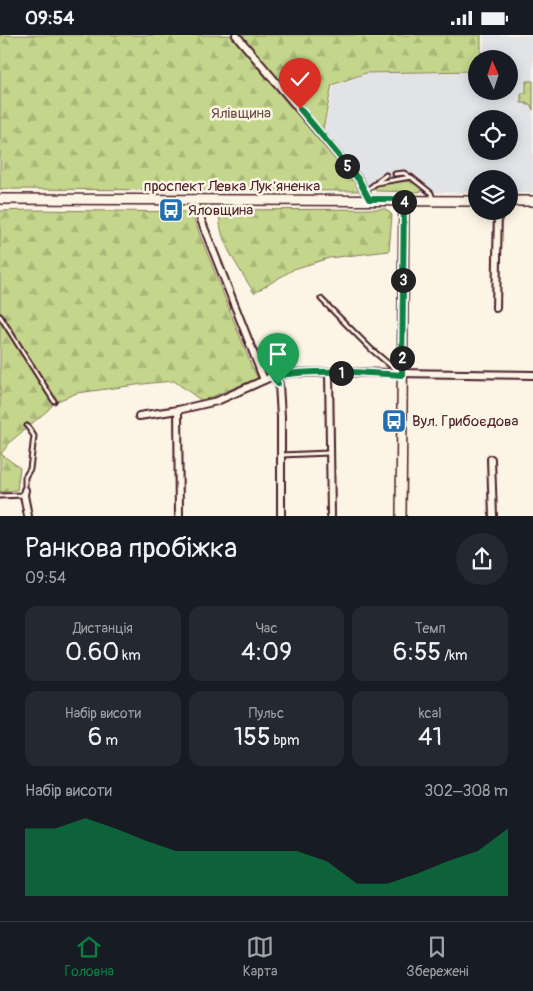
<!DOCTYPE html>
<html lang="uk">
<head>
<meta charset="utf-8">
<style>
  body { margin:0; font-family:Pangolin,sans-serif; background:#242831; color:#f1f3f6; height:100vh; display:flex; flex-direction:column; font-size:19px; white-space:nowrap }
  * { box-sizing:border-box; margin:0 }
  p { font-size:16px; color:#9ea1a6 }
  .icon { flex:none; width:28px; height:28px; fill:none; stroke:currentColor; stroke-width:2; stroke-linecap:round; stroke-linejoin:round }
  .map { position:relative; height:481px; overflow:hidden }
  .panel { display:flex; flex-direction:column; background:#171b24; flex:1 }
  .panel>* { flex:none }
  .needle { width:32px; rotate:357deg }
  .fabs { position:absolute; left:468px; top:15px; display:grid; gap:10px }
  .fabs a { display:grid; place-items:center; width:50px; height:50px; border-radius:50%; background:#171b24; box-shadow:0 2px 12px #0003; font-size:25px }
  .pin { position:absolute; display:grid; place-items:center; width:42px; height:42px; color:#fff; margin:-51px -21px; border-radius:50% 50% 50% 0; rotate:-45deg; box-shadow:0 0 5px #0007 }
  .pin .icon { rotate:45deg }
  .km { position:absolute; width:25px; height:25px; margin:-12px; border-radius:50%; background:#222; color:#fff; font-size:14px; line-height:25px; text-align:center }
  .round { display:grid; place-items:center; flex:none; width:52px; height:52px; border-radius:26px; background:#242831 }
  .headline { display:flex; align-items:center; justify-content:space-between; height:85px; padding:0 25px }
  h1 { font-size:28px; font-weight:600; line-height:38px }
  .metrics { display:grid; grid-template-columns:repeat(3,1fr); gap:8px; height:85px; padding:5px 25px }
  .metrics div { display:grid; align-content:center; border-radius:12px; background:#242831; text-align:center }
  .metrics b { font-size:25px; font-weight:600 }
  .metrics small { font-size:14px; font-weight:400 }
  .metrics p { font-size:14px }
  .chart { height:140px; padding:10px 25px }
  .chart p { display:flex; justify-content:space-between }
  .chart svg { width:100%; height:90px; margin-top:5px; fill:#0b8043; opacity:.7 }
  .status { display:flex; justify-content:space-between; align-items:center; height:35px; padding:0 25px; background:#171b24; direction:ltr }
  .status svg { height:14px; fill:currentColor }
  .dock { display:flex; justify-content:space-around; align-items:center; height:70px; border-top:1px solid #363941; background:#171b24; font-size:14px; color:#9ea1a6 }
  .dock a { display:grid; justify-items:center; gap:2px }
  .dock .on { color:#0b8043 }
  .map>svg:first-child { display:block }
  .built { fill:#e2e3e6; fill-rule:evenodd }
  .grass { fill:url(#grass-tufts); stroke:#867a5b }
  .forest { fill:url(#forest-firs); stroke:#867a5b }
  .park { fill:url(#park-dots); stroke:#867a5b }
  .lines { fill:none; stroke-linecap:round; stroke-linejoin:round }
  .service-casing { stroke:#4a1f2b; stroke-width:7 }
  .minor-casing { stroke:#4a1f2b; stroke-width:10 }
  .secondary-casing { stroke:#4a1f2b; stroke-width:12 }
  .service { stroke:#fcf5e5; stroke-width:3 }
  .minor { stroke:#fcf5e5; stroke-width:6 }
  .secondary { stroke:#fcf5e5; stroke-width:9 }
  .route-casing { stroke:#fff; stroke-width:10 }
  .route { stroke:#0b8043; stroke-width:6 }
  .labels { text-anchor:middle; stroke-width:5; stroke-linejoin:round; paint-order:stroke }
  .park-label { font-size:15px; fill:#684d43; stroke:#fcf5e5 }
  .street-label { font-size:15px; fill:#4a1f2b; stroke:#fcf5e5 }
  .poi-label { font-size:15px; fill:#4a1f2b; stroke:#fcf5e5; text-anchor:start }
</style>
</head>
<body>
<div class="status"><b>09:54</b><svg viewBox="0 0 49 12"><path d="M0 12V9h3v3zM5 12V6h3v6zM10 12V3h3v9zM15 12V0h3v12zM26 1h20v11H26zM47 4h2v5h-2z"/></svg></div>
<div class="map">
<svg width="533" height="481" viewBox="0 0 533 481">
  <defs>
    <pattern id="grass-tufts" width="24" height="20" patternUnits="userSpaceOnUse" patternTransform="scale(1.25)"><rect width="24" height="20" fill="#c3d68b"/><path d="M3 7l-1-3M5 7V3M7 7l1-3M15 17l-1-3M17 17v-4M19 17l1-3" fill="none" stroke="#a9b778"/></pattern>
    <pattern id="forest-firs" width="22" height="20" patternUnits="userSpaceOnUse" patternTransform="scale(1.25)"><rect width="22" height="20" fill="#c3d68b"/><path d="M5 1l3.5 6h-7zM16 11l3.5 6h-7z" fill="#a9b778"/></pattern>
    <pattern id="park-dots" width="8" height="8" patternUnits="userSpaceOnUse" patternTransform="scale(1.25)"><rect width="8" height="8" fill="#c3d68b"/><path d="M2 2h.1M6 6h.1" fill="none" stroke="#a9b778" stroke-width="1.8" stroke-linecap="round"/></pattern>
  </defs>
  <rect width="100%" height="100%" fill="#fcf5e5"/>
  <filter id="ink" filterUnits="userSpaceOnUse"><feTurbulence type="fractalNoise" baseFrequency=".02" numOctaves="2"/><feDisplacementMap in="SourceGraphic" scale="10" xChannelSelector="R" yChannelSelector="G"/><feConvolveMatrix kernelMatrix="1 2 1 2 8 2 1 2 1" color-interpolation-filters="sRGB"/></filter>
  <g filter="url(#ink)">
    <!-- built -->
    <path class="built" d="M484,0H533V158H509V144H476V158L370,156L323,98L334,51L366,39L476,37V56H509V24H483ZM476,84H509V116H476Z"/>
    <!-- grass -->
    <polygon class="grass" points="403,144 403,146 410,146 411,148 416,148 424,155 418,157 376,156 373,153 386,147"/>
    <!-- forest -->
    <g class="forest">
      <polygon points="0,0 481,0 481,24 476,24 476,36 366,38 332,50 321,104 361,150 359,156 0,154"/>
      <path d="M386,174L392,180L389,216L329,223L294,234L254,258C240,233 216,205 220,175Z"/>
      <polygon points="31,175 191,177 252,332 258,343 202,366 174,346 151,348 77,358 55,367 48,375 10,407 1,419 20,433 17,455 0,457 0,176"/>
    </g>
    <!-- park -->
    <polygon class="park" points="526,46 533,46 533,75 531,70 527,70 526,68 521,68 521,58 526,58"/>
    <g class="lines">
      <defs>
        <g id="service">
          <polyline points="395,139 404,138 410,142"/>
          <polyline points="378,146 386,140"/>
          <polyline points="366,156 376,148 411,142 431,158 433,164"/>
          <polyline points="321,264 371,314 397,336"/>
          <polyline points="0,281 54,366"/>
          <polyline points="281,420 329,418"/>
          <polyline points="25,455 25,442 30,434 34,401 27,391"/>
          <polyline points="0,461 24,460"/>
        </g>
        <g id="minor">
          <polyline points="236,0 359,145 369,164"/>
          <polyline points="196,172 264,345"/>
          <polyline points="496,273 498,176"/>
          <polyline points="329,337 331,481"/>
          <polyline points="273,341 279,349 281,382 281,481"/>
          <polyline points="178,375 179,481"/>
          <polyline points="139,381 178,375 217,366 273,341 289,338 329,337 533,340"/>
          <polyline points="491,424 493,481"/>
          <polyline points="25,455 24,460 28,481"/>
        </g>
        <g id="secondary">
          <polyline points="0,164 476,166"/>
          <polyline points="509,166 533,166"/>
          <polyline points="401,481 404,164"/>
        </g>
      </defs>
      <!-- service casing -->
      <use href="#service" class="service-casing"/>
      <!-- minor casing -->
      <use href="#minor" class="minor-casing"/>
      <!-- secondary casing -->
      <use href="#secondary" class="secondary-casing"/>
      <!-- service -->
      <use href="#service" class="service"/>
      <!-- minor -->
      <use href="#minor" class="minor"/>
      <!-- secondary -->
      <use href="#secondary" class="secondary"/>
    </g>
  </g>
  <g class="lines" filter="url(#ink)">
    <defs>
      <path id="route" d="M278,349L273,341C315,334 360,337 402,340L404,164H369L359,145L300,74"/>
    </defs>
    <!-- route casing -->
    <use href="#route" class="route-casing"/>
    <!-- route -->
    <use href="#route" class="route"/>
  </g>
  <!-- icons -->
  <defs>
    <symbol id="bus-square" viewBox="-11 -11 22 22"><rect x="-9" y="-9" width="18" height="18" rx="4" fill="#1f6fb2" stroke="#fcf5e5"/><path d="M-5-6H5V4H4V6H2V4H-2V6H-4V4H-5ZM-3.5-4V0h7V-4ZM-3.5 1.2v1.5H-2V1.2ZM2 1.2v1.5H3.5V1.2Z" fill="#fff"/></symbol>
  </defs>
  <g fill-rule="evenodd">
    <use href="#bus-square" x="157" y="161" width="28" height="28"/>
    <use href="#bus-square" x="380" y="372" width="28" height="28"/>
  </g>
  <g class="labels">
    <!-- park labels -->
    <g class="park-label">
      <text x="241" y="83">Ялівщина</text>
    </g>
    <!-- street labels -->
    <g class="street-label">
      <text x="232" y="156">проспект Левка Лукʼяненка</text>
    </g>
    <!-- poi labels -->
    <g class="poi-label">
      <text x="188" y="180">Яловщина</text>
      <text x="412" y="391">Вул. Грибоєдова</text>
    </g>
  </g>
</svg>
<div class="fabs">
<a><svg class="needle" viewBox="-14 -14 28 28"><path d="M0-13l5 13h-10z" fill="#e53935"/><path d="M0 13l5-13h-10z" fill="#9ea1a6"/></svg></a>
<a><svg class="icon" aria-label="locate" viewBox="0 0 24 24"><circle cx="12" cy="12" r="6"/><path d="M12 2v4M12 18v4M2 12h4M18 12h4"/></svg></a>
<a><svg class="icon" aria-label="layers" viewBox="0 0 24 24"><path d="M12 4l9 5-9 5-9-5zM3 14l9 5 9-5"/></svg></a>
</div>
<div class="pin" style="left:278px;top:349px;background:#1e9e55"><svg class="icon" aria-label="arrive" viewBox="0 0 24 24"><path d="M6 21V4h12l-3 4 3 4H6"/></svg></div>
<div class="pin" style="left:300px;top:74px;background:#d93025"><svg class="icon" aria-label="check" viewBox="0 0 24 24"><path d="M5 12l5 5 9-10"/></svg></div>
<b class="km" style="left:341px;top:338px">1</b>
<b class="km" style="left:402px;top:323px">2</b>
<b class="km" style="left:403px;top:245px">3</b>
<b class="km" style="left:404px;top:167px">4</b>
<b class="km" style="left:347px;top:131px">5</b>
</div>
<section class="panel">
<div class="headline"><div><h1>Ранкова пробіжка</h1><p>09:54</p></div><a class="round"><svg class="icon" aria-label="share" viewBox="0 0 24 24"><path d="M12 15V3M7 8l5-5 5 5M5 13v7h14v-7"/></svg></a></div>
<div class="metrics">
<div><p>Дистанція</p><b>0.60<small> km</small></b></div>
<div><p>Час</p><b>4:09</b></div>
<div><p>Темп</p><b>6:55<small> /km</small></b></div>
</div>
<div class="metrics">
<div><p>Набір висоти</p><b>6<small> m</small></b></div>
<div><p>Пульс</p><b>155<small> bpm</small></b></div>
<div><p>kcal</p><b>41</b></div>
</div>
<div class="chart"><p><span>Набір висоти</span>302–308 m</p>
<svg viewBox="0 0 160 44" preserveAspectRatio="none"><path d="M0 44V11L10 11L20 6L30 11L40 17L50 22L60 22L70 22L80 22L90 22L100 27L110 38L120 38L130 33L140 27L150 22L160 11V44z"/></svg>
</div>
</section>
<nav class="dock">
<a class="on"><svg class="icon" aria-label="home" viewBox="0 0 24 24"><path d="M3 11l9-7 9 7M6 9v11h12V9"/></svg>Головна</a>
<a><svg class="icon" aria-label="map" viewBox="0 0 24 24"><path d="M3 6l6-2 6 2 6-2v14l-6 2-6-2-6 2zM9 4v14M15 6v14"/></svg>Карта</a>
<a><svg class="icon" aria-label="saved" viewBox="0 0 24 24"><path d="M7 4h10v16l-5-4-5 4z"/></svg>Збережені</a>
</nav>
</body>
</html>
